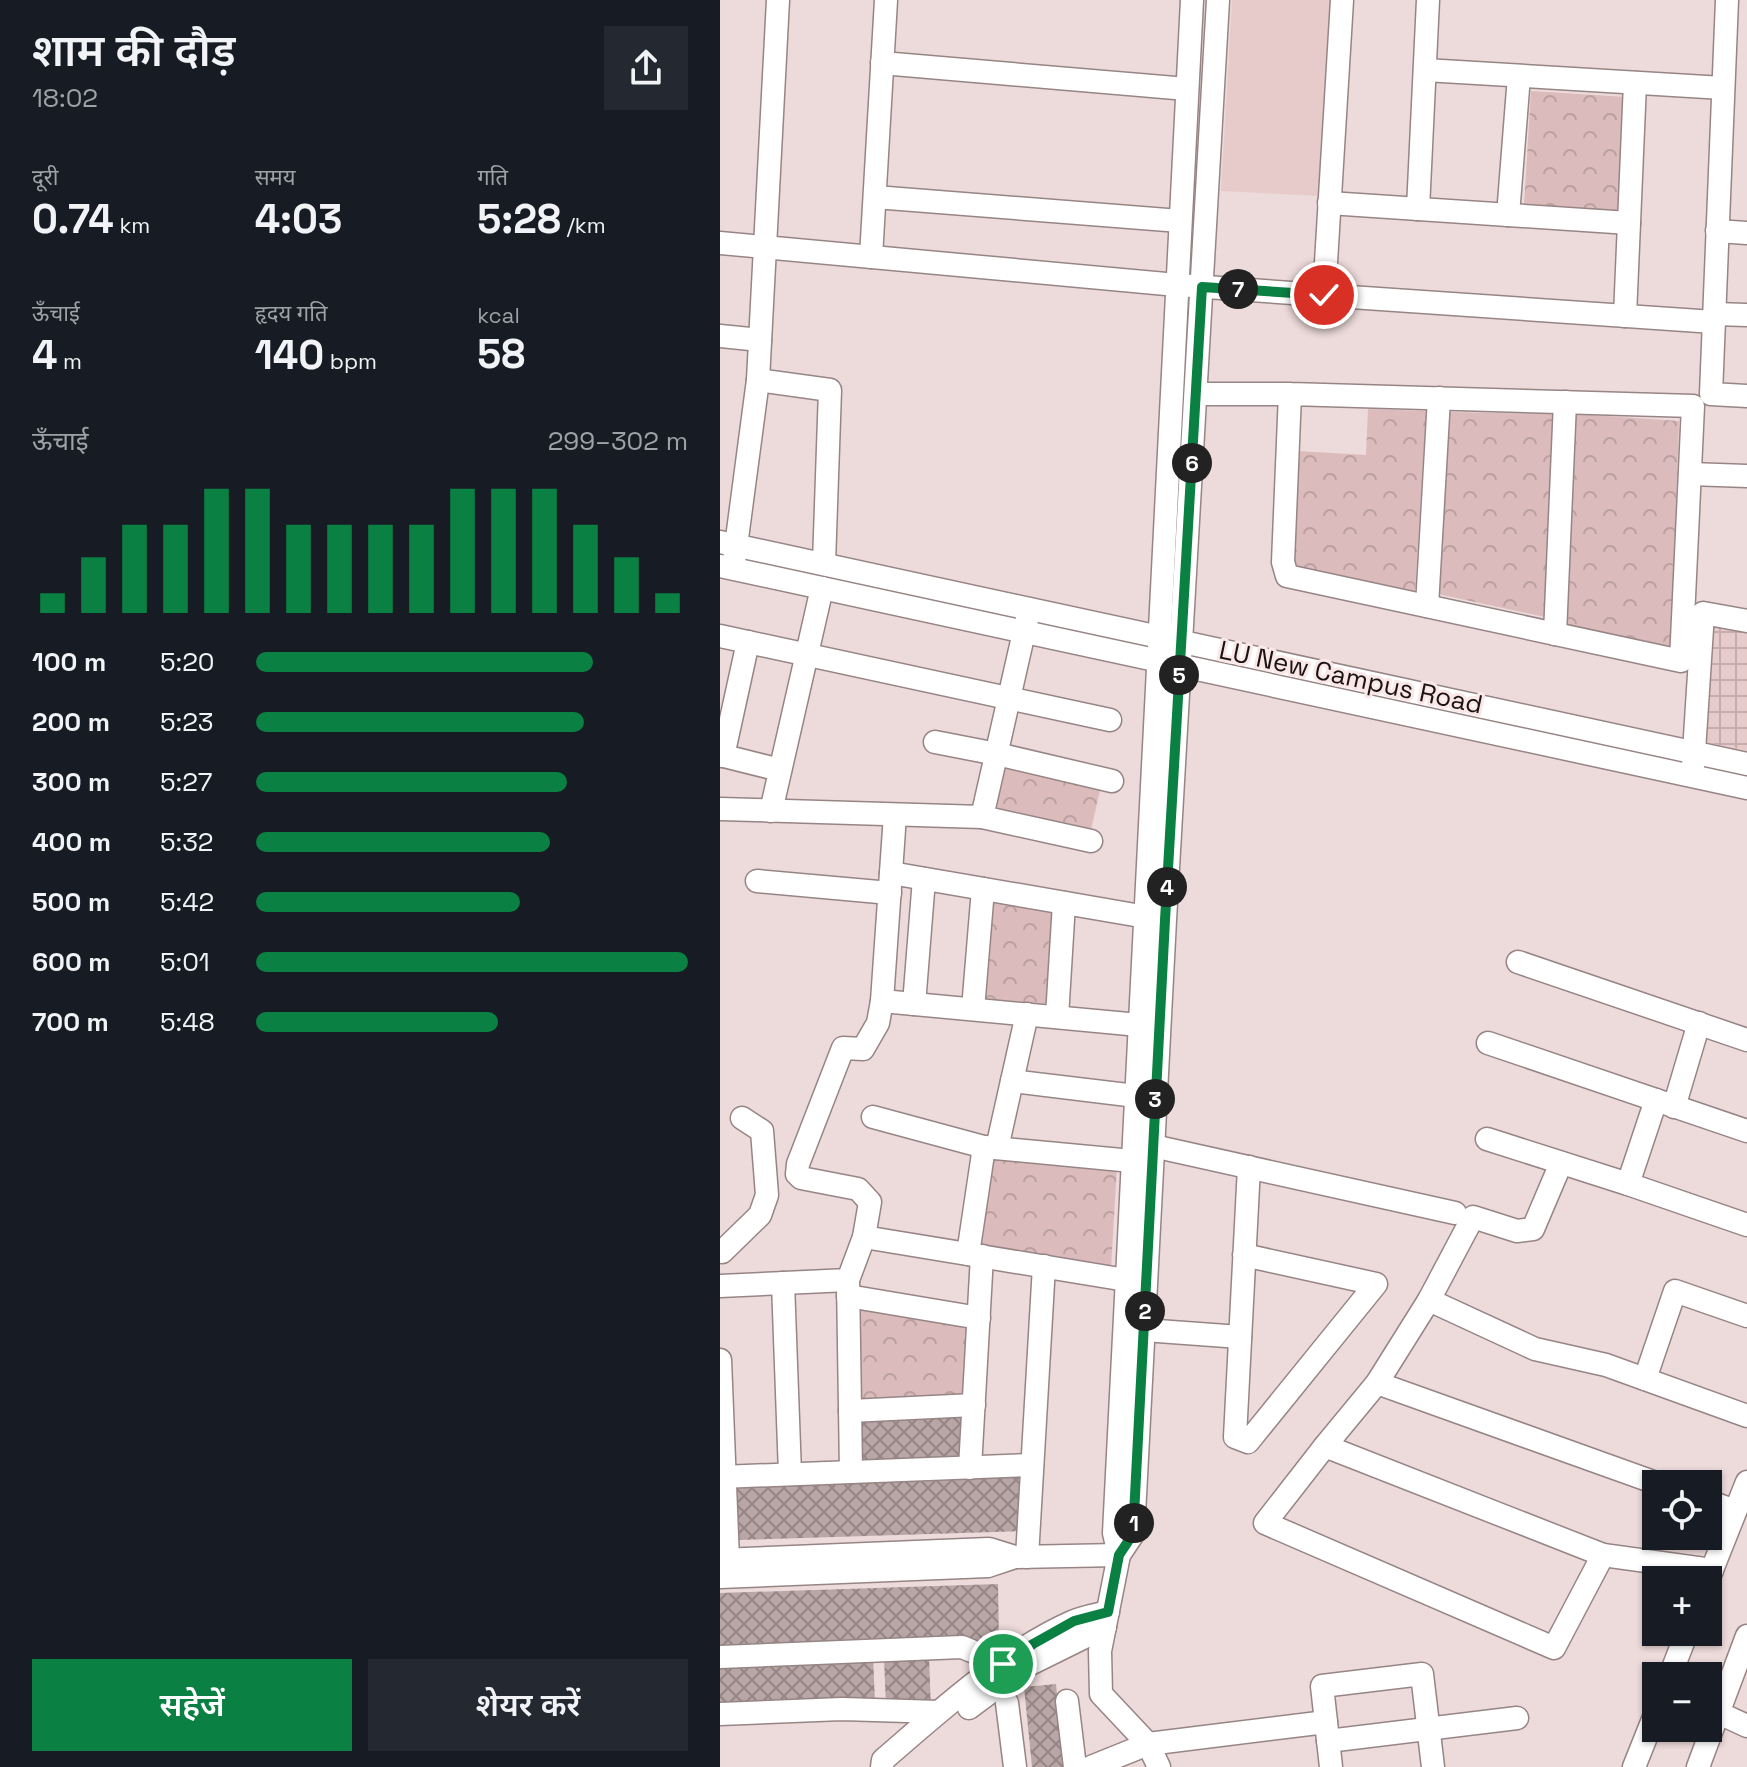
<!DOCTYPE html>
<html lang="hi">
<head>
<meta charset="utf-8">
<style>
  body { margin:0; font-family:"Space Grotesk","Noto Sans Devanagari",sans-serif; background:#242831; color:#f1f3f6; height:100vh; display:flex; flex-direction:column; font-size:30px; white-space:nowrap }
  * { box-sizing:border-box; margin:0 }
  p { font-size:26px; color:#9ea1a6 }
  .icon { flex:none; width:44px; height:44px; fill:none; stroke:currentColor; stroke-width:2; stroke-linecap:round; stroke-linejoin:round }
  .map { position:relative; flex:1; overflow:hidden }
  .panel { display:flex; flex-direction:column; background:#171b24; width:720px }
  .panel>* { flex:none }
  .buttons { position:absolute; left:922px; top:1470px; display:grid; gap:16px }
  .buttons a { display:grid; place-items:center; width:80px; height:80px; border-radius:0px; background:#171b24; box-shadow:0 2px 6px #0004; font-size:40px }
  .pin { position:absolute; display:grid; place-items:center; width:68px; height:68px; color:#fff; margin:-34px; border:4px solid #fff; border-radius:50%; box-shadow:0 2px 8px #0007 }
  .km { position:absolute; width:40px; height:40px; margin:-20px; border-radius:50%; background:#222; color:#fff; font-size:22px; line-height:40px; text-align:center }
  .round { display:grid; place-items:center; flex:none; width:84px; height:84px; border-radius:0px; background:#242831 }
  .summary { display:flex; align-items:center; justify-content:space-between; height:136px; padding:0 32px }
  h1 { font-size:44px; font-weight:600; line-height:60px }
  .metrics { display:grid; grid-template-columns:repeat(3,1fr); gap:12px; height:136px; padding:8px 32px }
  .metrics div { display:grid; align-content:center }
  .metrics b { font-size:40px; font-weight:600 }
  .metrics small { font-size:22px; font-weight:400 }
  .metrics p { font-size:22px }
  .chart { height:224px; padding:16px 32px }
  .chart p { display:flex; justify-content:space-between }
  .chart svg { width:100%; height:144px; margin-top:8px; stroke:#0b8043; stroke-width:6 }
  .cta { display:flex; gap:16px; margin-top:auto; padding:16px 32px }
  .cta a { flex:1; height:92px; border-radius:0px; background:#0b8043; color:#fff; font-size:32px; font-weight:600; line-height:92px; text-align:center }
  .cta a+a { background:#242831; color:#f1f3f6 }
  ul { padding:0 32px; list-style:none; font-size:26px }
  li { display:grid; grid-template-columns:128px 96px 1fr; align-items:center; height:60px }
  li i { height:20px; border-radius:10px; background:#0b8043 }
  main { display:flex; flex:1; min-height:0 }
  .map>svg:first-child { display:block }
  .built { fill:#e6cbca }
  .industrial { fill:url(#industrial-grid) }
  .park { fill:url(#park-crowns) }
  .building { fill:url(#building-cross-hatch) }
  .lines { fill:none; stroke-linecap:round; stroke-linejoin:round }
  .minor-casing { stroke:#978585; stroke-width:25 }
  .minor { stroke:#fff; stroke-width:22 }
  .route-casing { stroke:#fff; stroke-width:16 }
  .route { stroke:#0b8043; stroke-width:10 }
  .labels { text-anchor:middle; stroke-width:6; stroke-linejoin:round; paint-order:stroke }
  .street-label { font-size:26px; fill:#1a1313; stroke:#fbe7e7 }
</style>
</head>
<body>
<main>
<section class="panel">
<div class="summary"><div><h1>शाम की दौड़</h1><p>18:02</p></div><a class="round"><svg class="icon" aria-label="share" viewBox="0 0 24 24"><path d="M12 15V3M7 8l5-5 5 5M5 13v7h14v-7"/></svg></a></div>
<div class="metrics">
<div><p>दूरी</p><b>0.74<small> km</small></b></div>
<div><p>समय</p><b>4:03</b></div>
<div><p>गति</p><b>5:28<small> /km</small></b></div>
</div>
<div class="metrics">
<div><p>ऊँचाई</p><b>4<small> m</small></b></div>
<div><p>हृदय गति</p><b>140<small> bpm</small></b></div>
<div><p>kcal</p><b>58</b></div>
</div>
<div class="chart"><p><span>ऊँचाई</span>299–302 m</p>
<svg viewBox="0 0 160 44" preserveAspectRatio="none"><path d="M5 44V38M15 44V27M25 44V17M35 44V17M45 44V6M55 44V6M65 44V17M75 44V17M85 44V17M95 44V17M105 44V6M115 44V6M125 44V6M135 44V17M145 44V27M155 44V38"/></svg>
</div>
<ul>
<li><b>100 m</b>5:20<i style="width:78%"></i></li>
<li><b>200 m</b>5:23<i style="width:76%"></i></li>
<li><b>300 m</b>5:27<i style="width:72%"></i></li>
<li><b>400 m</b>5:32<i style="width:68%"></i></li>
<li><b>500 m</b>5:42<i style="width:61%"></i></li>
<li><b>600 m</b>5:01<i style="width:100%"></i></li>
<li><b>700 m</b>5:48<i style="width:56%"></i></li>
</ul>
<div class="cta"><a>सहेजें</a><a>शेयर करें</a></div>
</section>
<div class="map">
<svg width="1027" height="1767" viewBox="0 0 1027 1767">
  <defs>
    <pattern id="industrial-grid" width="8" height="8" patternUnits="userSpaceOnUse" patternTransform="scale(2)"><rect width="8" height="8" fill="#e6cbca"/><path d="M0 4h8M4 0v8" fill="none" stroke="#c5adad"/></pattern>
    <pattern id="park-crowns" width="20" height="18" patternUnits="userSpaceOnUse" patternTransform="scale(2)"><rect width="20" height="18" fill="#dbbbbb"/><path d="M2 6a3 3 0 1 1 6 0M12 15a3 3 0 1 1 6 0" fill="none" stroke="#bba0a0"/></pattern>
    <pattern id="building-cross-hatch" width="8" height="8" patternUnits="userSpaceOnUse" patternTransform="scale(2)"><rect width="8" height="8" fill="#b8a5a5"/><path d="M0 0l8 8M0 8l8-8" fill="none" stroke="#958585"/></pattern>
  </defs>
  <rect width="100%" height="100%" fill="#eddada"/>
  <!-- built -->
  <polygon class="built" points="512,0 613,0 601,196 501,191"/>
  <!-- industrial -->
  <polygon class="industrial" points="973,608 1027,616 1027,751 967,738"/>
  <!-- park -->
  <g class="park">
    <polygon points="811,91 906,97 898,212 804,206"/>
    <polygon points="648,409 706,411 695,594 577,567 572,555 577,451 646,455"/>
    <polygon points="727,412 834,414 825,617 718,594"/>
    <polygon points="855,414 959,421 951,648 846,626"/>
    <polygon points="285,764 381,786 370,834 274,812"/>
    <polygon points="270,894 337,908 329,1010 263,1004"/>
    <polygon points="268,1154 397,1166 391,1268 258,1247"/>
    <polygon points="133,1305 251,1322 249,1399 136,1401"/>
  </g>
  <!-- building -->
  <g class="building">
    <polygon points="243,1411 245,1460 140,1466 137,1417"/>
    <polygon points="302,1473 304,1531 18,1540 16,1482"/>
    <polygon points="278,1584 279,1644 0,1652 0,1593"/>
    <polygon points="209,1656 211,1711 166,1706 164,1658"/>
    <polygon points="153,1657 155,1704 0,1710 0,1663"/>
    <polygon points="336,1684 344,1767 312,1767 304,1687"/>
  </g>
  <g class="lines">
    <defs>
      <g id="minor">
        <polyline points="1007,0 991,394 1027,396"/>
        <polyline points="162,63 467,89"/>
        <polyline points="705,70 1003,88"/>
        <polyline points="155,197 460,221"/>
        <polyline points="609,203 909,223"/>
        <polyline points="698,209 708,0"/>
        <polyline points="788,215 799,76"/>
        <polyline points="997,231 1027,233"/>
        <polyline points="0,243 457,285 994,322"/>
        <polyline points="151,257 166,0"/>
        <polyline points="604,295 622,0"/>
        <polyline points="994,314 1027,315"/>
        <polyline points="905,316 915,83"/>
        <polyline points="0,336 40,340"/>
        <polyline points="38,380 110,390 104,563"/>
        <polyline points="476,394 570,394 973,406 961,661 567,576 563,562 570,394"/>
        <polyline points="970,474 1027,476"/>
        <polyline points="0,542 1027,764"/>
        <polyline points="14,561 38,380 58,0"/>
        <polyline points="0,566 1027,788"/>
        <polyline points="707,606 719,398"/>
        <polyline points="835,634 845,402"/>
        <polyline points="0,636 390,720"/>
        <polyline points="215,742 277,754 392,781"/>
        <polyline points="0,755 60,770"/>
        <polyline points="3,756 28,642"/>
        <polyline points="973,767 983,613 1027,621"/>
        <polyline points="0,809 262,817 371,841"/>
        <polyline points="51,811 102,588"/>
        <polyline points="262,817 307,619"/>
        <polyline points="171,873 438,919"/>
        <polyline points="37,881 170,893"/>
        <polyline points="798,962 1027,1040"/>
        <polyline points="162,1001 419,1025"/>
        <polyline points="194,1004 204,879"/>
        <polyline points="253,1009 263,889"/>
        <polyline points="337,1017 344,903"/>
        <polyline points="768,1043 1027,1131"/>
        <polyline points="292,1081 416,1096"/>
        <polyline points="954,1107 979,1023"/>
        <polyline points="153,1117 264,1147 412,1161"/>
        <polyline points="767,1139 908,1184 1027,1225"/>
        <polyline points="433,1146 735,1213"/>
        <polyline points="277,1148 307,1014"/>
        <polyline points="841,1163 813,1229 797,1231 753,1217 709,1300 657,1383 605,1446 545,1523 834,1648 883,1555"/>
        <polyline points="908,1184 936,1100"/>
        <polyline points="144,1237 150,1202 138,1189 81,1178 77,1174 78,1164 123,1048 143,1049 158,1023 162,1001 175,815"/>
        <polyline points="2,1252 40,1215 47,1195 42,1131 22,1118"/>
        <polyline points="248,1254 264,1147"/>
        <polyline points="524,1255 656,1284 528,1442 515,1437 529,1167"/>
        <polyline points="128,1280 131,1472"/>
        <polyline points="63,1283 70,1474"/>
        <polyline points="0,1286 128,1280 144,1237 406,1280"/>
        <polyline points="128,1296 259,1318"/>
        <polyline points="709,1300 815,1349 886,1365 1027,1416"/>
        <polyline points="424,1330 520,1337"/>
        <polyline points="0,1360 8,1560"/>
        <polyline points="925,1379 955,1291 1027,1316"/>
        <polyline points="657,1383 939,1484"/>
        <polyline points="130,1411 254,1405"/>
        <polyline points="605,1446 883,1555 992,1570"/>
        <polyline points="250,1468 262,1256"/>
        <polyline points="0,1477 312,1465"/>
        <polyline points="988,1501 1015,1511"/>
        <polyline points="399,1555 394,1533 472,0"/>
        <polyline points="307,1557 324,1266"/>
        <polyline points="0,1560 269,1549 295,1557 399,1555"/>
        <polyline points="0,1577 268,1566 295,1557"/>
        <polyline points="988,1580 1027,1482"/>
        <polyline points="0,1657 242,1647 283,1664 304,1667"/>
        <polyline points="950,1676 967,1632"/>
        <polyline points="347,1701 355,1767"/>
        <polyline points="287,1703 295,1767"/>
        <polyline points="249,1708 304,1667 385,1627"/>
        <polyline points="988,1708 1027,1726"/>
        <polyline points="0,1714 122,1709 219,1712"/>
        <polyline points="608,1741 797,1718"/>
        <path d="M162,1767L163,1760C219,1712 284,1652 352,1622C363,1617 376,1615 388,1612"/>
        <polyline points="371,1767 428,1744 606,1722"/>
        <polyline points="439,1767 428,1744 381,1694 380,1651 399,1555 413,1534 445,920 498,0"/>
        <polyline points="611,1767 602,1686 702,1674 713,1767"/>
        <polyline points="914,1767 936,1712"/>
        <polyline points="978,1767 1027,1636"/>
      </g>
    </defs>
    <!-- minor casing -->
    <use href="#minor" class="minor-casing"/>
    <!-- minor -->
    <use href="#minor" class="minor"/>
  </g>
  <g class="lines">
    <defs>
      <polyline id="route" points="283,1664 313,1644 354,1621 388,1612 399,1555 413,1534 445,920 482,287 604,295"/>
    </defs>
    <!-- route casing -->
    <use href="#route" class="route-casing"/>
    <!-- route -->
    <use href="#route" class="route"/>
  </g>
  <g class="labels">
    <!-- street labels -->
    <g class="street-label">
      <text transform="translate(631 677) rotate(12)" y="9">LU New Campus Road</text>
    </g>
  </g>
</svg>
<div class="buttons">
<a><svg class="icon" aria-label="locate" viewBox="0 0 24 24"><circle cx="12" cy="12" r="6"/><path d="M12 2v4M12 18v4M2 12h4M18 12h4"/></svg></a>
<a>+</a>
<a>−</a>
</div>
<div class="pin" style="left:283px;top:1664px;background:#1e9e55"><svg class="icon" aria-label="arrive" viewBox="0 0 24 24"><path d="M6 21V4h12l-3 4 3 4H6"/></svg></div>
<div class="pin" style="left:604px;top:295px;background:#d93025"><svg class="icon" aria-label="check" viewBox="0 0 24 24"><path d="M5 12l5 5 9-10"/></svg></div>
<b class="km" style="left:414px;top:1523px">1</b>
<b class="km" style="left:425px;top:1311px">2</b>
<b class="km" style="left:435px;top:1099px">3</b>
<b class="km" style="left:447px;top:887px">4</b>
<b class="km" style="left:459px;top:675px">5</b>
<b class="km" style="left:472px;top:463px">6</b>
<b class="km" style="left:518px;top:289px">7</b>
</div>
</main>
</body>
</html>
